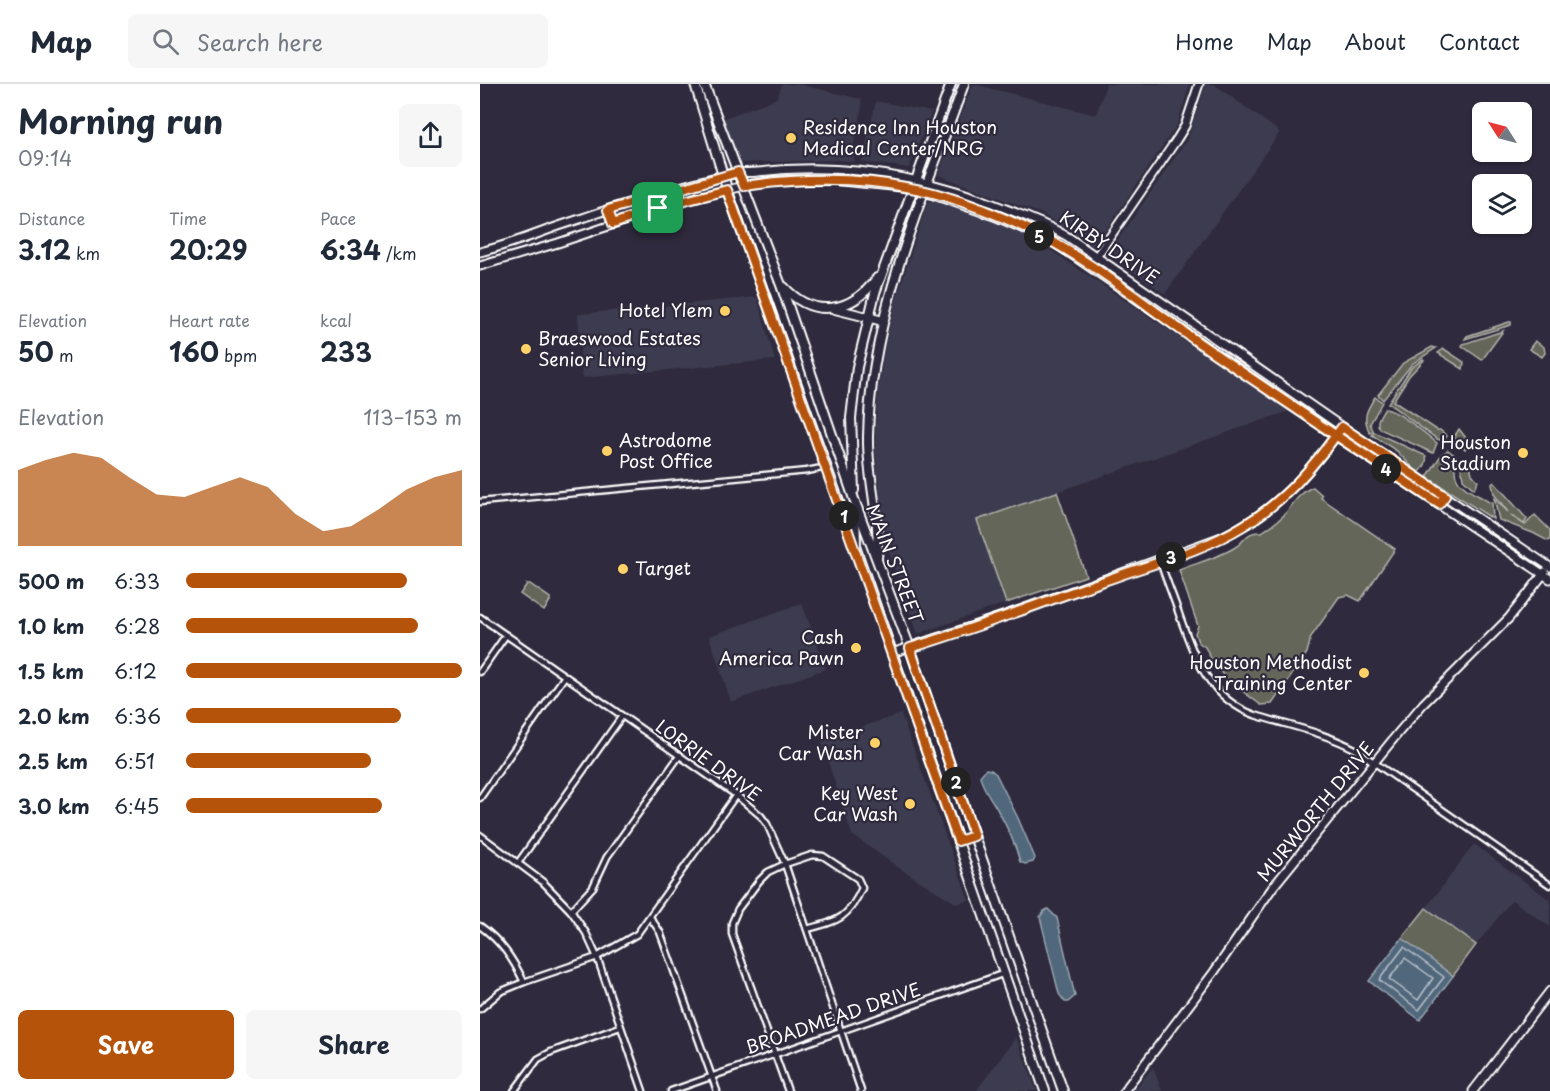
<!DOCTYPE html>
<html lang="en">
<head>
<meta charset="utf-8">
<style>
  body { margin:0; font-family:"Playpen Sans",sans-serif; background:#f6f6f7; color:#1f2937; height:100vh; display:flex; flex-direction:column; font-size:22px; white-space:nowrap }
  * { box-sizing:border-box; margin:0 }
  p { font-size:20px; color:#747a83 }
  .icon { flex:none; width:33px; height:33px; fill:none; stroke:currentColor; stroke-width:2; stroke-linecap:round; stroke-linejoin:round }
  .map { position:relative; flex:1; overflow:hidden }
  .side { display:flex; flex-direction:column; background:#fff; width:480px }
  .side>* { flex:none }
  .needle { width:39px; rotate:306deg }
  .fabs { position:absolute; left:992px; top:18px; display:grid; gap:12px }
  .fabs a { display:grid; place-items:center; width:60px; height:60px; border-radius:9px; background:#fff; box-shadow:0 2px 4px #0004; font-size:30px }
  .pin { position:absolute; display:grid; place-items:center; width:51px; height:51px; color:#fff; margin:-26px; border-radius:12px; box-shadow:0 3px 9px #0006 }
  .km { position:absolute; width:30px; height:30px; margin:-15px; border-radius:50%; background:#222; color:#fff; font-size:16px; line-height:30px; text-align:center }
  .round { display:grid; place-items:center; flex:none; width:63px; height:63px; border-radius:9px; background:#f6f6f7 }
  .overview { display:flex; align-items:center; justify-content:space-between; height:102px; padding:0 18px }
  h1 { font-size:33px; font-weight:700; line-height:45px }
  .metrics { display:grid; grid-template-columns:repeat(3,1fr); gap:9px; height:102px; padding:6px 18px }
  .metrics div { display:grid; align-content:center }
  .metrics b { font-size:26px; font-weight:700 }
  .metrics small { font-size:16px; font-weight:400 }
  .metrics p { font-size:16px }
  .chart { height:168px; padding:12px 18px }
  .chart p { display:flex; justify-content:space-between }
  .chart svg { width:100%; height:108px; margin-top:6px; fill:#b45309; opacity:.7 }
  .button { display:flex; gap:12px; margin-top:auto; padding:12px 18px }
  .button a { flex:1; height:69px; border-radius:9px; background:#b45309; color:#fff; font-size:24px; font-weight:700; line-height:69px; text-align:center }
  .button a+a { background:#f6f6f7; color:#1f2937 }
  ul { padding:0 18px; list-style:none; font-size:20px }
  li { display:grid; grid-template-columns:96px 72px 1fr; align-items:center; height:45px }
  li i { height:15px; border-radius:8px; background:#b45309 }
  header { display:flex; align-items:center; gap:36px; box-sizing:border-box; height:84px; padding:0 30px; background:#fff; border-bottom:2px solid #e0e1e3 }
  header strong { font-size:28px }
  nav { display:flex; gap:33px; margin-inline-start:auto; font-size:21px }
  .search { width:420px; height:54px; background:#f6f6f7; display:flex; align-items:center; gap:15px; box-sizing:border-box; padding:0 21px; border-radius:9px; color:#747a83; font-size:22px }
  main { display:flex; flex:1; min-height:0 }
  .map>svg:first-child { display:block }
  .built { fill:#3c3a4f }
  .green { fill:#646658; stroke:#b2b2ac; stroke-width:1.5 }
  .water { fill:#51677c; stroke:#97a4b0; stroke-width:1.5 }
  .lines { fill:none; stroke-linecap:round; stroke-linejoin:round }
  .shore { stroke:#b9c2cb; stroke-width:1.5 }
  .street-casing { stroke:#fff; stroke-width:9 }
  .secondary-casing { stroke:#fff; stroke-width:11 }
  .primary-casing { stroke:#fff; stroke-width:12 }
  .street { stroke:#2f2a3d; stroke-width:4.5 }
  .secondary { stroke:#2f2a3d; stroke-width:7 }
  .primary { stroke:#2f2a3d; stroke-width:8 }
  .route-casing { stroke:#fff; stroke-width:12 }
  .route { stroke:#b45309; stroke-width:8 }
  .poi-dot { fill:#ffd166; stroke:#2f2a3d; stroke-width:2 }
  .labels { text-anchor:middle; stroke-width:4.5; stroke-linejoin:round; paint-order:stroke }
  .poi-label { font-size:18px; fill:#fff; stroke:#2f2a3d; text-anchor:end }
  .street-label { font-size:18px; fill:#fff; stroke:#2f2a3d }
</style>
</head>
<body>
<header>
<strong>Map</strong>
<div class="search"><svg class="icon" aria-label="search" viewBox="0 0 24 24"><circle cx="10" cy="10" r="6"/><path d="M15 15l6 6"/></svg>Search here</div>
<nav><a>Home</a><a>Map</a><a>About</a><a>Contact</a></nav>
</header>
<main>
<section class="side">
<div class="overview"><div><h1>Morning run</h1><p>09:14</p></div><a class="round"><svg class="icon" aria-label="share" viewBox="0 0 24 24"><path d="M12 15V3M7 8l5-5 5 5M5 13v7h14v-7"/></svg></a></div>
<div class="metrics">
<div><p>Distance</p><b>3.12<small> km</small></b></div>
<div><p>Time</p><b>20:29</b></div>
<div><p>Pace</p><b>6:34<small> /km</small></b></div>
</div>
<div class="metrics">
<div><p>Elevation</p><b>50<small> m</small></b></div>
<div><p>Heart rate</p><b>160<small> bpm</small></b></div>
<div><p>kcal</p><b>233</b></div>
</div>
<div class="chart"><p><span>Elevation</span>113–153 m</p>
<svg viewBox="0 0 160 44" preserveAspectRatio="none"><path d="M0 44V13L10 9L20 6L30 8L40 16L50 23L60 24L70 20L80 16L90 20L100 31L110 38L120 36L130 29L140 21L150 16L160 13V44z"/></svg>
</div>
<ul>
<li><b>500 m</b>6:33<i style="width:80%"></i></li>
<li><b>1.0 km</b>6:28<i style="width:84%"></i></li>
<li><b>1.5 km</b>6:12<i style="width:100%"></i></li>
<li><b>2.0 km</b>6:36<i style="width:78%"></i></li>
<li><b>2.5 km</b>6:51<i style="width:67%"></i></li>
<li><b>3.0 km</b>6:45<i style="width:71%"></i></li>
</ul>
<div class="button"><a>Save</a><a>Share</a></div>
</section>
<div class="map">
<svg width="1070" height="1007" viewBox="0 0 1070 1007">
  <rect width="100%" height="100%" fill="#2f2a3d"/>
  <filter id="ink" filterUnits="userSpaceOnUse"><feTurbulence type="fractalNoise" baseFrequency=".0167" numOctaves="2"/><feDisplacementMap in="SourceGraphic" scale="12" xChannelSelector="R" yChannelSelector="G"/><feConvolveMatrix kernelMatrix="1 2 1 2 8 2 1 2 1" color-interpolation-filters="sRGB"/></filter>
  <g filter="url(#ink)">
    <!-- built -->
    <g class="built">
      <polygon points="302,0 318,0 381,15 382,24 373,64 375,78 358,76 261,79 242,35 297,14"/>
      <polygon points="493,0 616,31 626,0 710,0 697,41 618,158 613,162 562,130 458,91"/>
      <polygon points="726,0 734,0 800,48 685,210 628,170 708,54"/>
      <polygon points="396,17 452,28 429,84 382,78"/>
      <polygon points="451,117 495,130 535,146 560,159 809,327 497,436 526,519 438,550 411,476 404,443 397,402 395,349 398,306 405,262 415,220 447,119"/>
      <polygon points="277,213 295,276 102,294 98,230"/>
      <polygon points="322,519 346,585 251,618 229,552"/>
      <polygon points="421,630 489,816 477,820 422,786 372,751 341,656"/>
      <polygon points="994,760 1070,816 1070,843 1032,816 996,861 946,824"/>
      <polygon points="536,953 557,1007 496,1007"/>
      <polygon points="673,983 682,1007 654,1007"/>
    </g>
    <!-- green -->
    <g class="green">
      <polygon points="1029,238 1031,238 1031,241 985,255 987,252"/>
      <polygon points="1023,247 1002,276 982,262 983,260"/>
      <polygon points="1055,257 1064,263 1065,269 1062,273 1049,265"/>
      <polygon points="952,263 956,264 932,280 903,316 898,311 923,279"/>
      <polygon points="964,265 984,278 983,285 958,269"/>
      <polygon points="943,275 944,276 929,292 913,317 957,346 960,346 967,352 964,357 957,355 908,319 931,284"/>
      <path d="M895,313L902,318L890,340L894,348L890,349C882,334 886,327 895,313Z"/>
      <path d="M904,325C916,324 947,351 957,359L953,369L900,345C895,338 900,332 904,325Z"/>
      <polygon points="979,345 990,359 985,365 974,353"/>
      <path d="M894,348L946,372C948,379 943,384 939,389L935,386L917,367L892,351Z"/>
      <path d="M968,366L977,373C970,395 981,403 999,412C1004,414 1006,418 1012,419L1013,435L947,393L961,371Z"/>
      <polygon points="981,380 990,381 992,390 998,397 994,405 983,395"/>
      <polygon points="1014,398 1047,435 1044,440 1030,431 1045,441 1055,431 1070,446 1070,456 1068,457 1053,449 1019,436 1014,414 1028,428 1014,410 1012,400"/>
      <path d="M833,403L842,411L841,414L915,465L880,517L868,511L859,513L831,553L827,569L792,620L781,621L746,595L733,578L725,563L718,558L715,549L718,542L699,486C717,479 737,474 754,464C766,458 764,447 782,448C789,443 799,437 805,430C813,420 820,408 833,403Z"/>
      <polygon points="577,408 606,492 526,519 497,436"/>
      <polygon points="47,500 50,500 70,514 70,517 64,527 40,510"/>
      <polygon points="946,824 996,861 973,892 922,854"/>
    </g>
    <!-- water -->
    <g class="water">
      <path d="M506,685L511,686L516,690L538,734L555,774L553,778L545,780L540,778C535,759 527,742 517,725C511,714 502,704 500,692Z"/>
      <polygon points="568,825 577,834 595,912 588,918 585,918 579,910 560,833 564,827"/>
      <polygon points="922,854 973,892 940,936 889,897"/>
    </g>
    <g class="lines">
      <!-- shore -->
      <g class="shore">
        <polygon points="924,863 964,893 939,926 899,896"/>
        <polygon points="925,874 953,894 938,916 909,895"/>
      </g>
      <defs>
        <g id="street">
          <polyline points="0,418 327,387 347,383"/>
          <path d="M680,477C686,496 694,514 700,533C715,575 730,615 775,631C809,642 843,648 875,665L1070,801"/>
          <polyline points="0,533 256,711 281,732 287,740 305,780 381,1007"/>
          <polyline points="0,588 26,551"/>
          <polyline points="0,714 85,592"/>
          <polyline points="0,751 63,798 91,827 106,849 117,873 163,1007"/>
          <polyline points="38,779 142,632"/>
          <polyline points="91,827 113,803 127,773 200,671"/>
          <polyline points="170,833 180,848 237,1007"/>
          <path d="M0,842C21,857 33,875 44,898"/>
          <polyline points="0,925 20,908 44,898 117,873 157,850 256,711"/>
          <polyline points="34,1007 58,975 71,968 140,943"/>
          <polyline points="191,1007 525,889"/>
          <path d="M308,1007L252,850V839L258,825L279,797L288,788L305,780L332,771L343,772L378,795L382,804C368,835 358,837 327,845"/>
        </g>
        <g id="secondary">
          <path d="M0,168C25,162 49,153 73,144C133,124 194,102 255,89C263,88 270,89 278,88C363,78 448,93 526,125C548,133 568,141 588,153L862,343L1070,483"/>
          <polyline points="0,182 78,159 206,116 264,102 293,97 351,96 432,104 445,108 514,132 572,157 856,352 1070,495"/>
          <polyline points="610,182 697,55 705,42 719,0"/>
          <path d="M412,569L526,531L742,453C792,428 824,396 857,350"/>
          <polyline points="644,1007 734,888 793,803 919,648 943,620 1029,534 1065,488"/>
          <polyline points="993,1007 1070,907"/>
        </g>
        <g id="primary">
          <polyline points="215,0 249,111 377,468 565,1007"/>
          <polyline points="224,0 301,201 375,418 430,564 494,752 583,1007"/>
          <path d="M304,203C334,236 372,228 397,194"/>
          <polyline points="355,225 403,237"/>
          <polyline points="374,406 371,334 377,283 395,209 471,0"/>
          <polyline points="375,427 376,460"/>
          <path d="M397,475C401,435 387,394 388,353C390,230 443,114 484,0"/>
        </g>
      </defs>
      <!-- street casing -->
      <use href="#street" class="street-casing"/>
      <!-- secondary casing -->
      <use href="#secondary" class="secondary-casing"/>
      <!-- primary casing -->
      <use href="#primary" class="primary-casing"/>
      <!-- street -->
      <use href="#street" class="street"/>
      <!-- secondary -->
      <use href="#secondary" class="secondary"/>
      <!-- primary -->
      <use href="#primary" class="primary"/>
    </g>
  </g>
  <g class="lines" filter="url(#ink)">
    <defs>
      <path id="route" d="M178,124L247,106L478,757L494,752L430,564C495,545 560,519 624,497C670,480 721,468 763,442C805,417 834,382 862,343L965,412L959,420C881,368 802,316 725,263C674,228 625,187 571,157C535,137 472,111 431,104C376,93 319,94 264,102L258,88L128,126L133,140L178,124"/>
    </defs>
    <!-- route casing -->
    <use href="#route" class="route-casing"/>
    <!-- route -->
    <use href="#route" class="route"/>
  </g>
  <!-- markers -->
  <g class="poi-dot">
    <circle cx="311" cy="54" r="6"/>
    <circle cx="245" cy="227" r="6"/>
    <circle cx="46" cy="265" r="6"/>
    <circle cx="127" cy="367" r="6"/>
    <circle cx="1043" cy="369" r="6"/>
    <circle cx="143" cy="485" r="6"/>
    <circle cx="376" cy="564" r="6"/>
    <circle cx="884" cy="589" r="6"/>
    <circle cx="395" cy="659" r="6"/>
    <circle cx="430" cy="720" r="6"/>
  </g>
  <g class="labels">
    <!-- poi labels -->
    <g class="poi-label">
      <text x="323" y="50" text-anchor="start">Residence Inn Houston<tspan x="323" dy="21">Medical Center/NRG</tspan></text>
      <text x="233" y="233">Hotel Ylem</text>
      <text x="58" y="261" text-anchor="start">Braeswood Estates<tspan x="58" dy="21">Senior Living</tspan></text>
      <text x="139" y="363" text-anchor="start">Astrodome<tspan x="139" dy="21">Post Office</tspan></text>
      <text x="1031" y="365">Houston<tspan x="1031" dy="21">Stadium</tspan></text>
      <text x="155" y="491" text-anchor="start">Target</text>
      <text x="364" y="560">Cash<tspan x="364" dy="21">America Pawn</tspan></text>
      <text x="872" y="585">Houston Methodist<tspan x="872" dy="21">Training Center</tspan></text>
      <text x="383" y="655">Mister<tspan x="383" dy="21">Car Wash</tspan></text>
      <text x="418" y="716">Key West<tspan x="418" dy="21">Car Wash</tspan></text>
    </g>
    <!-- street labels -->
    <g class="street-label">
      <text transform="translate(629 164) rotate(34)" y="6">KIRBY DRIVE</text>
      <text transform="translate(414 480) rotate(69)" y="6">MAIN STREET</text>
      <text transform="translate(228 677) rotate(36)" y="6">LORRIE DRIVE</text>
      <text transform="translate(836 728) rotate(-51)" y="6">MURWORTH DRIVE</text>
      <text transform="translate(353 935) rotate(-19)" y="6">BROADMEAD DRIVE</text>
    </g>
  </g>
</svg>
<div class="fabs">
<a><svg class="needle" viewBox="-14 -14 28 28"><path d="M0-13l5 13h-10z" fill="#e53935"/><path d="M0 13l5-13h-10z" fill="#747a83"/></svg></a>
<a><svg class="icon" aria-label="layers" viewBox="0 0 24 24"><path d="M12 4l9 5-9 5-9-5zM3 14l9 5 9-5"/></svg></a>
</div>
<div class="pin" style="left:178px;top:124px;background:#1e9e55"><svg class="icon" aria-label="arrive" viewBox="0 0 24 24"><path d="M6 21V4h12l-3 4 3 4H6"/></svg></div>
<b class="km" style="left:364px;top:432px">1</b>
<b class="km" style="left:476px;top:698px">2</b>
<b class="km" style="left:691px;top:473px">3</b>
<b class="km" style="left:906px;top:385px">4</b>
<b class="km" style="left:559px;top:152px">5</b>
</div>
</main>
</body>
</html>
